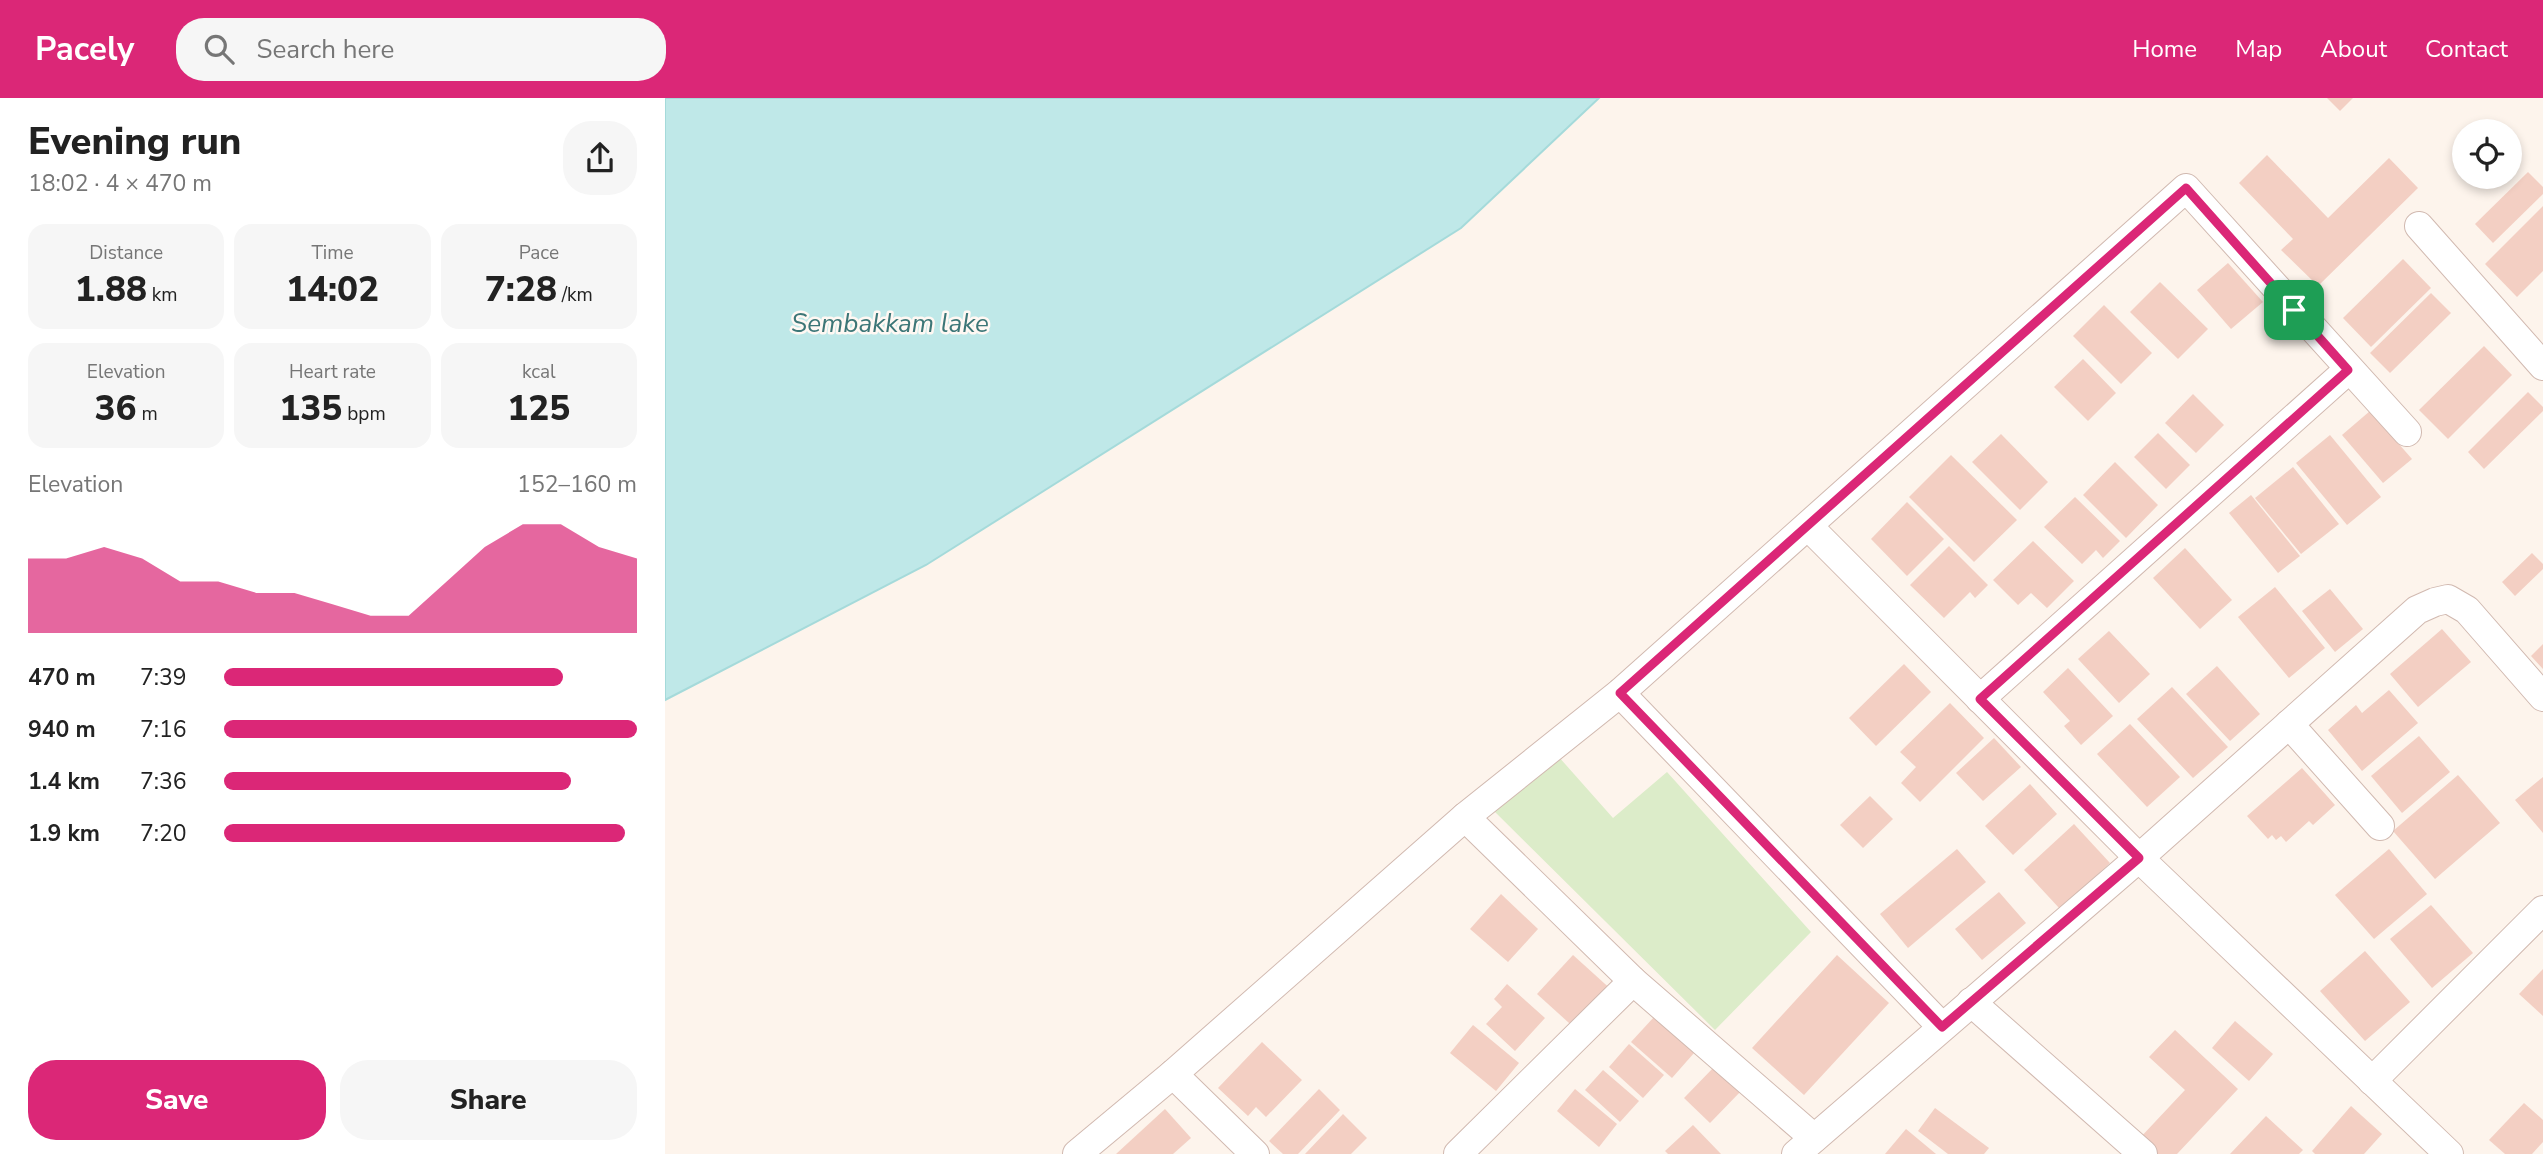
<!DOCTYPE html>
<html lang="en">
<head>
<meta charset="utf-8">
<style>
  body { margin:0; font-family:"Nunito Sans",sans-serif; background:#f6f6f6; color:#222; height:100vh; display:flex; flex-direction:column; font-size:26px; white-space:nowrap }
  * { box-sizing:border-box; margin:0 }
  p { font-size:23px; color:#767676 }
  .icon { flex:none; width:38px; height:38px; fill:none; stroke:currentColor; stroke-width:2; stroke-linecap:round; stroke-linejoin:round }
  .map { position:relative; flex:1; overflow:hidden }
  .side { display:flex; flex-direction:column; background:#fff; width:665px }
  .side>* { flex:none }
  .buttons { position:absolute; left:1787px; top:21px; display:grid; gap:14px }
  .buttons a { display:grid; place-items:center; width:70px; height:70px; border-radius:50%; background:#fff; box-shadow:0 4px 10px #0003; font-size:35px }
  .pin { position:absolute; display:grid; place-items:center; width:60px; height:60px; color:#fff; margin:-30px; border-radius:14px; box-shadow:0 4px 10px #0006 }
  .round { display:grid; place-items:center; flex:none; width:74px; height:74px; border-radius:28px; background:#f6f6f6 }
  .headline { display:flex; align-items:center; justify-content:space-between; height:119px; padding:0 28px }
  h1 { font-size:38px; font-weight:800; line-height:52px }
  .metrics { display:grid; grid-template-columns:repeat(3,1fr); gap:10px; height:119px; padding:7px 28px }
  .metrics div { display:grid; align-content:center; border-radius:18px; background:#f6f6f6; text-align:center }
  .metrics b { font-size:35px; font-weight:800 }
  .metrics small { font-size:19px; font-weight:400 }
  .metrics p { font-size:19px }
  .chart { height:196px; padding:14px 28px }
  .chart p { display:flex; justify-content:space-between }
  .chart svg { width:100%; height:126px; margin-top:7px; fill:#db2777; opacity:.7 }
  .action { display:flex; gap:14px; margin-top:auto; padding:14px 28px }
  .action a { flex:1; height:80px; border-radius:28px; background:#db2777; color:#fff; font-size:28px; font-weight:800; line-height:80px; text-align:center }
  .action a+a { background:#f6f6f6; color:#222 }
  ul { padding:0 28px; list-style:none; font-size:23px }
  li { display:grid; grid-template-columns:112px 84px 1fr; align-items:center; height:52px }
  li i { height:18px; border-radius:9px; background:#db2777 }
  header { display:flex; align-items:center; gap:42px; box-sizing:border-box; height:98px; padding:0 35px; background:#db2777; color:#fff }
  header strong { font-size:33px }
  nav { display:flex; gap:38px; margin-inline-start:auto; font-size:24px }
  .search { width:490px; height:63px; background:#f6f6f6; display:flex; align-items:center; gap:18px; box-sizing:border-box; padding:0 24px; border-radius:28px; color:#767676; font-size:26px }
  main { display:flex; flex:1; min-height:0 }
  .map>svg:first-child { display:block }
  .green { fill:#dcecc9 }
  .water { fill:#bfe8e8; stroke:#a5dada; stroke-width:2 }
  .building { fill:#f3cfc3 }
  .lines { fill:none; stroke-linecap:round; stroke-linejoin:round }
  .street-casing { stroke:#d1b9b0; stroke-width:30 }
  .street { stroke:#fff; stroke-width:28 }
  .route-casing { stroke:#fff; stroke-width:14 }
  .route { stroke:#db2777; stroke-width:9 }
  .labels { text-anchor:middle; stroke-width:5; stroke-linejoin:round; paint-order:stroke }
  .water-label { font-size:26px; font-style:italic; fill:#3c7677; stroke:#fff8f3 }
</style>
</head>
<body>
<header>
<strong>Pacely</strong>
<div class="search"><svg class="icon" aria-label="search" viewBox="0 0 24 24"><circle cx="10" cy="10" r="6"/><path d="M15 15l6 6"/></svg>Search here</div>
<nav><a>Home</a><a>Map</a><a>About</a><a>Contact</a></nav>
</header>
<main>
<section class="side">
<div class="headline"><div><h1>Evening run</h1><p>18:02 · 4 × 470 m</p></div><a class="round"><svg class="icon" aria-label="share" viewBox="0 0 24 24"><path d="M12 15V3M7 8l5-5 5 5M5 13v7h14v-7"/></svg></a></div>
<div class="metrics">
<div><p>Distance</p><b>1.88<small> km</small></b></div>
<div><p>Time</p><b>14:02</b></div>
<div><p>Pace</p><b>7:28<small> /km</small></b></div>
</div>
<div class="metrics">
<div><p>Elevation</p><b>36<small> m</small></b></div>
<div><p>Heart rate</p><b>135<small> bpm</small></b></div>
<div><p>kcal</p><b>125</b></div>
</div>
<div class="chart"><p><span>Elevation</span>152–160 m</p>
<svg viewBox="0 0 160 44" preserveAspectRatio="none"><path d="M0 44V18L10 18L20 14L30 18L40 26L50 26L60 30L70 30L80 34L90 38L100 38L110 26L120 14L130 6L140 6L150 14L160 18V44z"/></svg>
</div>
<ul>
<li><b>470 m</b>7:39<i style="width:82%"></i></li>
<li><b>940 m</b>7:16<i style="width:100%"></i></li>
<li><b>1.4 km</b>7:36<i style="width:84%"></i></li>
<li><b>1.9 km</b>7:20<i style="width:97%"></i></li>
</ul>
<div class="action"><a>Save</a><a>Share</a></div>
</section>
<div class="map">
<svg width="1878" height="1056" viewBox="0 0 1878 1056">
  <rect width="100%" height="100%" fill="#fdf4ec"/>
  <!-- green -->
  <polygon class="green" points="893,658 948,720 1002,674 1146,834 1050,932 827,711"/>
  <!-- water -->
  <polygon class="water" points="0,0 934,0 796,130 261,467 0,602"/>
  <!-- building -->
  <g class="building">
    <polygon points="1662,0 1688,0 1675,13"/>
    <polygon points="1602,57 1663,120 1724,60 1753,90 1653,188 1616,152 1628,141 1574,85"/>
    <polygon points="1863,74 1878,89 1878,96 1828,145 1810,126"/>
    <polygon points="1878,108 1878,173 1852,199 1820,166"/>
    <polygon points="1738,161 1766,190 1706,249 1678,220"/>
    <polygon points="1563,165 1598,204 1566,231 1532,192"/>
    <polygon points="1495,184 1543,231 1513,261 1465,214"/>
    <polygon points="1766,195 1786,215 1725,275 1705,255"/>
    <polygon points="1439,207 1487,255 1456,286 1408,238"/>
    <polygon points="1819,248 1847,277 1783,341 1754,312"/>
    <polygon points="1418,261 1451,295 1423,323 1389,289"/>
    <polygon points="1863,294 1878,309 1878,313 1819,371 1803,354"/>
    <polygon points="1528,296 1559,327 1531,355 1500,325"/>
    <polygon points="1705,313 1747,361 1718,385 1677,337"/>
    <polygon points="1493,335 1525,367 1501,391 1469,359"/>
    <polygon points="1336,336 1383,384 1355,412 1307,364"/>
    <polygon points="1665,337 1716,399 1682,427 1631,365"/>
    <polygon points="1286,357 1352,422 1309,464 1244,399"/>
    <polygon points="1450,364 1493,407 1461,440 1418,397"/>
    <polygon points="1628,369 1674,426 1636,456 1590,400"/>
    <polygon points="1586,397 1635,458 1613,475 1564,415"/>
    <polygon points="1410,399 1455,443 1438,460 1431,452 1417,466 1379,429"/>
    <polygon points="1242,404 1279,441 1242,478 1206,441"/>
    <polygon points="1368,443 1409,483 1382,510 1366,495 1353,507 1328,482"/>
    <polygon points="1284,448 1323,487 1310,500 1305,494 1279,520 1245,487"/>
    <polygon points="1520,450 1567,502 1535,531 1488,480"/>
    <polygon points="1867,455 1878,466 1878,471 1850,498 1837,484"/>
    <polygon points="1610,489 1660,550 1624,580 1573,519"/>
    <polygon points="1665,491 1698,531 1670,554 1637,513"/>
    <polygon points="1777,531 1806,564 1753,609 1725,576"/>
    <polygon points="1444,533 1485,576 1454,605 1413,561"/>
    <polygon points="1878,546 1878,571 1866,558"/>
    <polygon points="1239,566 1266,594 1211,648 1184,620"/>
    <polygon points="1552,568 1595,616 1565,643 1521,596"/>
    <polygon points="1403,570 1448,618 1416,647 1399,628 1405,623 1378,594"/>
    <polygon points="1507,589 1563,649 1528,680 1472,621"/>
    <polygon points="1724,592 1753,625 1697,673 1663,632 1691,607 1697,615"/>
    <polygon points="1285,605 1319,640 1255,704 1236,685 1251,669 1235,654"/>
    <polygon points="1465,626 1515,679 1482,709 1432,656"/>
    <polygon points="1754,638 1785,674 1737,715 1706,678"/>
    <polygon points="1329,640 1356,669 1318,703 1291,675"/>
    <polygon points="1637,670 1670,707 1648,727 1644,723 1621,744 1616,738 1611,742 1607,737 1603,741 1582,718"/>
    <polygon points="1793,677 1835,725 1770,781 1728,733"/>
    <polygon points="1878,679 1878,735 1850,702"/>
    <polygon points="1365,686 1392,716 1348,757 1320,728"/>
    <polygon points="1205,698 1228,721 1198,750 1175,727"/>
    <polygon points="1409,726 1445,765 1395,811 1359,772"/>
    <polygon points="1292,751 1321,784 1243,850 1215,816"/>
    <polygon points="1724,751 1762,796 1709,841 1670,797"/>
    <polygon points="1334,794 1361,825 1317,862 1290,831"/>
    <polygon points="836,796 873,831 843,864 805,831"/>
    <polygon points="1766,807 1808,855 1767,890 1725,841"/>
    <polygon points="1700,853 1745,904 1700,943 1655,893"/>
    <polygon points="908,857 950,895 914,934 872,896"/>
    <polygon points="1172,857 1224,905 1139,997 1087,950"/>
    <polygon points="1878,871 1878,918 1854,896"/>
    <polygon points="842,886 880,920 850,953 821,926 837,909 829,901"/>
    <polygon points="989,919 1029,955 1007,980 966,944"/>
    <polygon points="1570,923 1608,956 1584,983 1547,950"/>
    <polygon points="808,927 854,965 831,993 785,955"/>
    <polygon points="1510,932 1573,991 1512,1056 1489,1056 1474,1041 1520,992 1484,959"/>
    <polygon points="597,944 637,982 601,1019 591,1009 583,1018 553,990"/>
    <polygon points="964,946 999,977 978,1000 944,969"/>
    <polygon points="1051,967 1077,992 1045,1025 1019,1000"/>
    <polygon points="938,972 974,1003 955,1024 920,992"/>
    <polygon points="654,991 675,1012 633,1056 618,1056 604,1043"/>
    <polygon points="910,991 952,1026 934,1049 892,1013"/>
    <polygon points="1859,1005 1878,1022 1878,1044 1867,1056 1840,1056 1824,1042"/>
    <polygon points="1686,1008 1717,1036 1699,1056 1650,1056 1647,1053"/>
    <polygon points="1270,1010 1324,1050 1319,1056 1283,1056 1253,1033"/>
    <polygon points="500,1011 526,1040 508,1056 451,1056"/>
    <polygon points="678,1016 702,1040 686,1056 640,1056"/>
    <polygon points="1601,1018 1638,1052 1634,1056 1565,1056"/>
    <polygon points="1028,1027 1056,1056 1003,1056 1000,1053"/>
    <polygon points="1241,1031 1271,1056 1220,1056"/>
  </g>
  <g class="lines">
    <defs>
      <g id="street">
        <polyline points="1754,128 1878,268"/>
        <polyline points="1143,428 1474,760 1784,1056"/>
        <polyline points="955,595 1277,929"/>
        <polyline points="1315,601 1683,272"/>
        <polyline points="1624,626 1715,728"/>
        <polyline points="800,719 968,883 1149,1040"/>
        <polyline points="1306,904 1478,1056"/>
        <polyline points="508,976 590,1056"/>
        <polyline points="1707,983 1878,812"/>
        <polyline points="412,1056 508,976 800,719 955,595 1521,90 1742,334"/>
        <polyline points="793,1056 968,883"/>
        <polyline points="1131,1056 1474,760 1752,512 1770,504 1783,501 1802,512 1878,599"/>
      </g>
    </defs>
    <!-- street casing -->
    <use href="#street" class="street-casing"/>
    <!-- street -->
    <use href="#street" class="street"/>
  </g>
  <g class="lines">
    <defs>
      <polygon id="route" points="1521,90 1683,272 1315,601 1474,760 1277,929 955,595"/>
    </defs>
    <!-- route casing -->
    <use href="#route" class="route-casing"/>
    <!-- route -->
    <use href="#route" class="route"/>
  </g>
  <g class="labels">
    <!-- water labels -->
    <g class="water-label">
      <text x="225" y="234">Sembakkam lake</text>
    </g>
  </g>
</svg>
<div class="buttons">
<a><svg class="icon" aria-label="locate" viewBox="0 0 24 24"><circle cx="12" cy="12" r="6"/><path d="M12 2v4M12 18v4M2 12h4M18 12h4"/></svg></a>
</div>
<div class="pin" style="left:1629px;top:212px;background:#1e9e55"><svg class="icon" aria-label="arrive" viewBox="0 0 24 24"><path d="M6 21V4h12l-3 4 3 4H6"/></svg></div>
</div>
</main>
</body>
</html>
